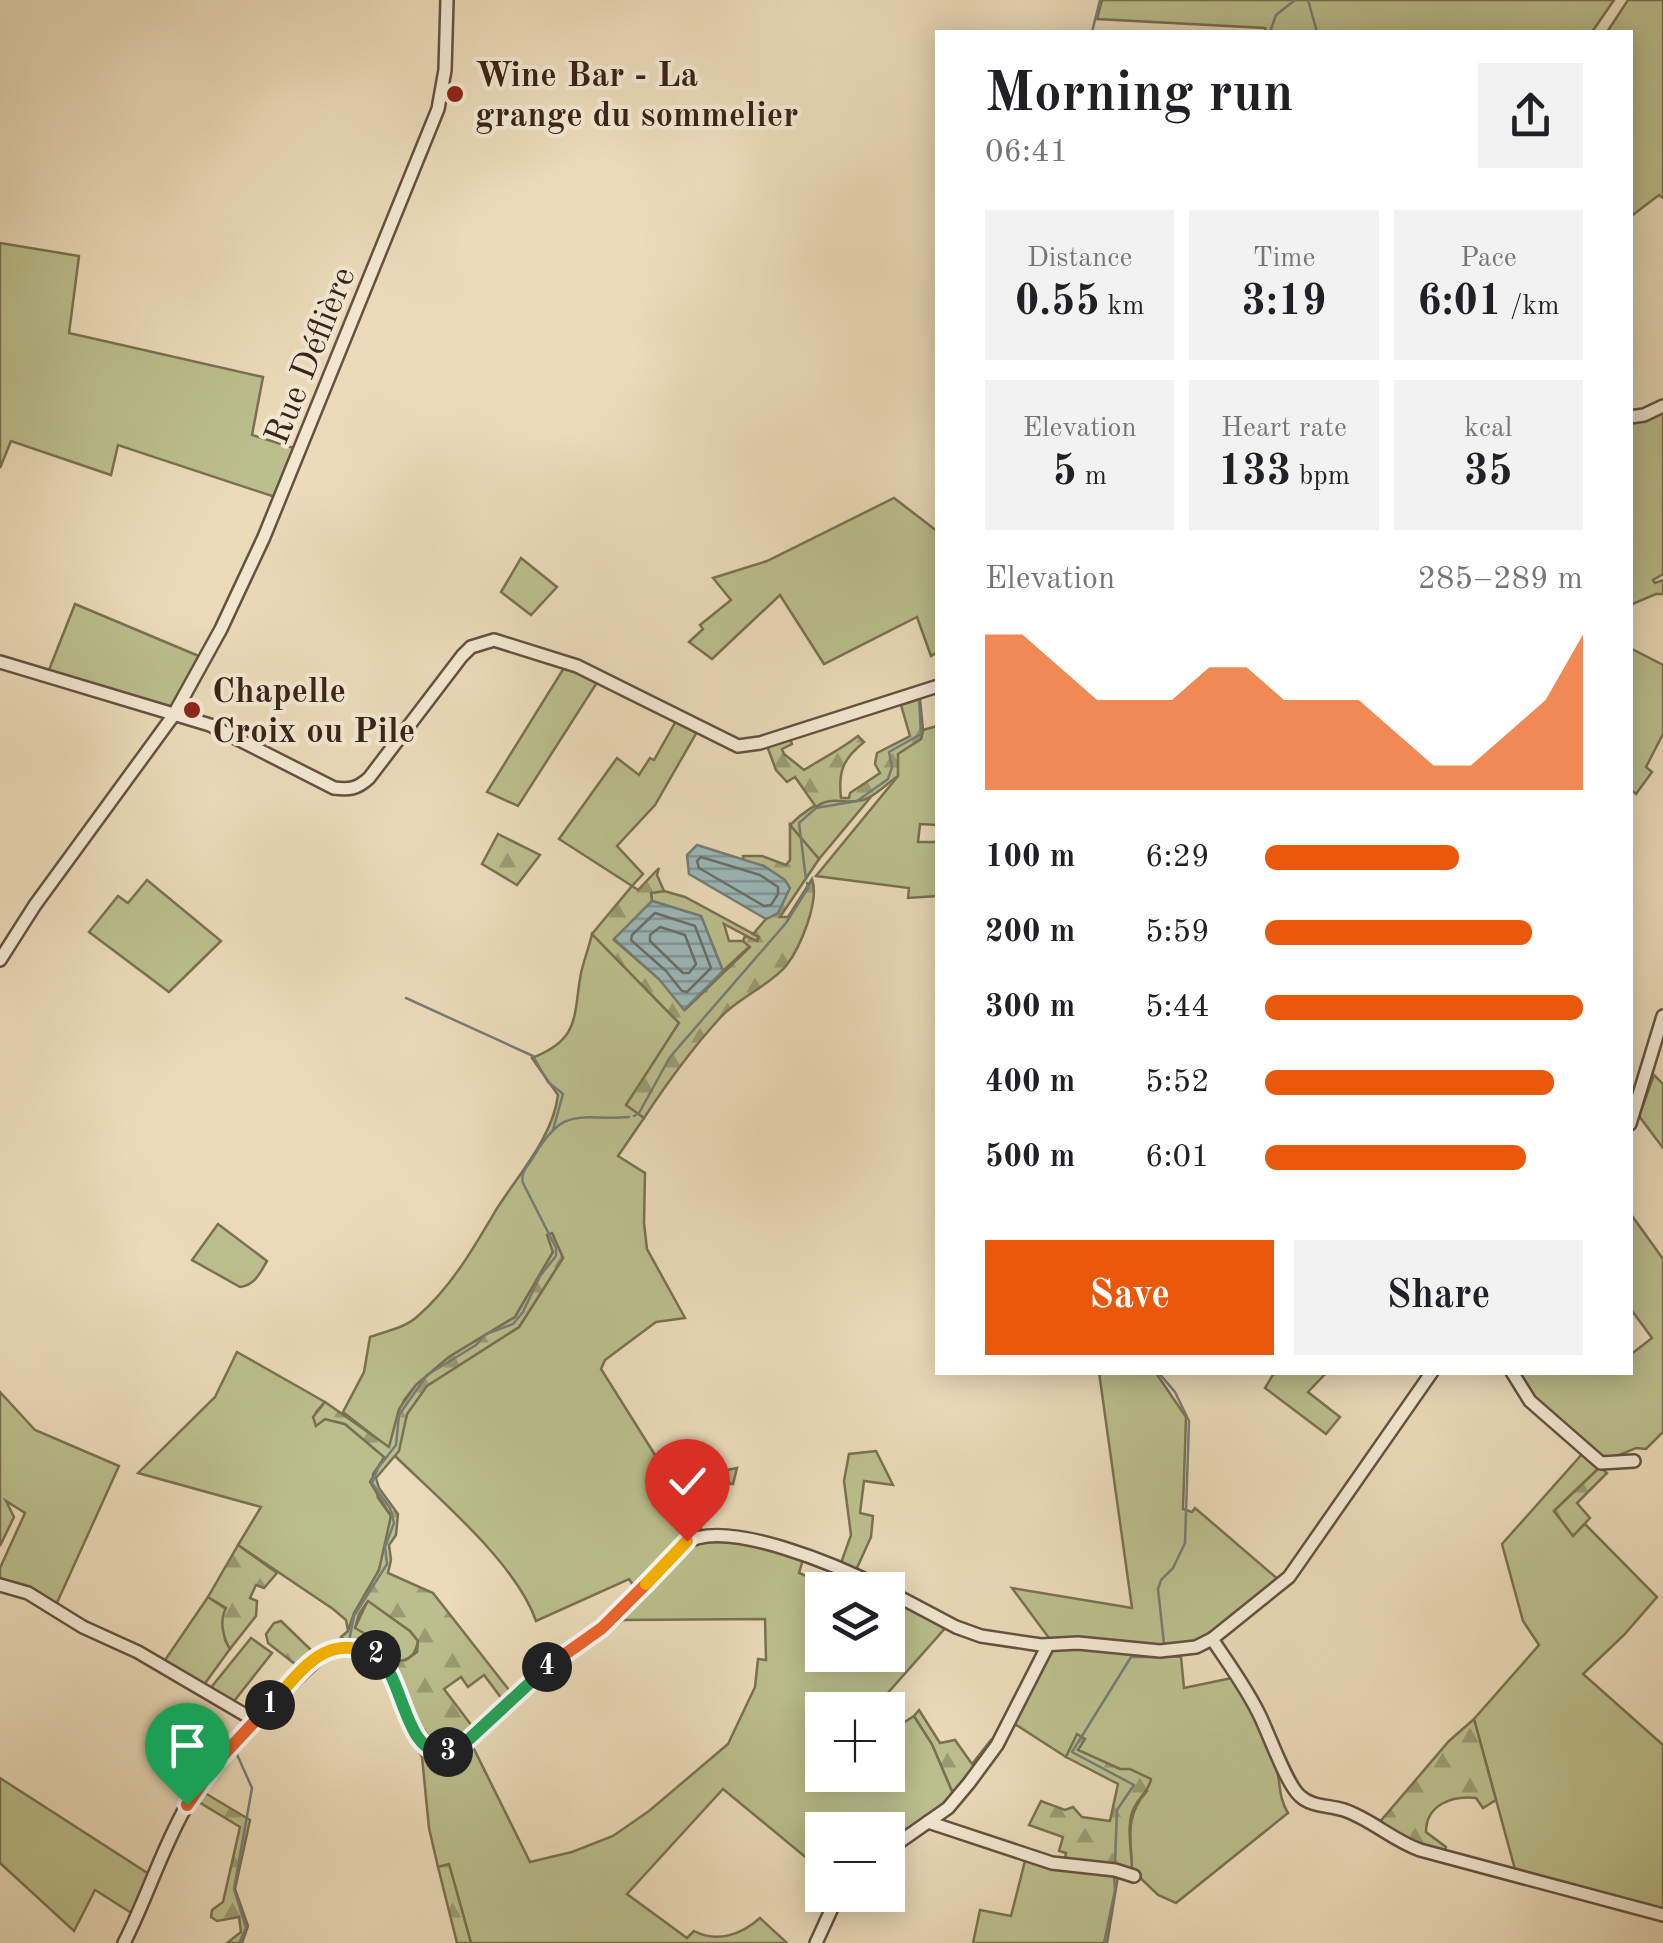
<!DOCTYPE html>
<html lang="en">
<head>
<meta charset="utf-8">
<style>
  body { margin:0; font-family:"Old Standard TT",serif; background:#f2f2f2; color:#202124; height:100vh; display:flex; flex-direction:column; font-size:38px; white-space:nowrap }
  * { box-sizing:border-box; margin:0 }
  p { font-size:32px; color:#757577 }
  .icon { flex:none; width:55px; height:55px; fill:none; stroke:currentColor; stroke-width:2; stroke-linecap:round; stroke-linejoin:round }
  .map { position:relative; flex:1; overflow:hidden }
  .details { position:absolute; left:935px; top:30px; width:698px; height:1345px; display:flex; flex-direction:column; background:#fff; border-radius:0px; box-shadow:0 5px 25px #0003 }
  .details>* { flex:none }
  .tools { position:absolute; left:805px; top:1572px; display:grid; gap:20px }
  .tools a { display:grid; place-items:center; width:100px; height:100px; border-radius:0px; background:#fff; box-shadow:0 5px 25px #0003; font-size:50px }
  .pin { position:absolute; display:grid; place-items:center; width:85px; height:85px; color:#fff; margin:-102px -42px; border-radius:50% 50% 50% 0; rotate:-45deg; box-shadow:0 0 10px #0007 }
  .pin .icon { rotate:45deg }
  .km { position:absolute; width:50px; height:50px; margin:-25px; border-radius:50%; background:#222; color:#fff; font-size:28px; line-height:50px; text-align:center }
  .round { display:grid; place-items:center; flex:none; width:105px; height:105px; border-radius:0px; background:#f2f2f2 }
  .head { display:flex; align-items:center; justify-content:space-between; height:170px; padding:0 50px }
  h1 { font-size:55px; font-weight:700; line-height:75px }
  .metrics { display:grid; grid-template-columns:repeat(3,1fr); gap:15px; height:170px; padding:10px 50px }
  .metrics div { display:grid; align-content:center; border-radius:0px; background:#f2f2f2; text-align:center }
  .metrics b { font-size:42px; font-weight:700 }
  .metrics small { font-size:28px; font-weight:400 }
  .metrics p { font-size:28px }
  .chart { height:280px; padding:20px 50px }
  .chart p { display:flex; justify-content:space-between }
  .chart svg { width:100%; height:180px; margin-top:10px; fill:#ea580c; opacity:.7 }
  .action { display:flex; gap:20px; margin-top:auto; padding:20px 50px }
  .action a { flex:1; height:115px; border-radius:0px; background:#ea580c; color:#fff; font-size:40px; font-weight:700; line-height:115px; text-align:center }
  .action a+a { background:#f2f2f2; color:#202124 }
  ul { padding:0 50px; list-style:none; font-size:32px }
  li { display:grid; grid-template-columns:160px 120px 1fr; align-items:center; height:75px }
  li i { height:25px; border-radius:12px; background:#ea580c }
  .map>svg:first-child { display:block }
  .grass { fill:#bbbf8d; stroke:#7a7152; stroke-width:2.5; fill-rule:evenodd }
  .forest { fill:url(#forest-firs); stroke:#7a7152; stroke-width:2.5; fill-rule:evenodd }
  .water { fill:url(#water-rules); stroke:#757d79; stroke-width:2.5 }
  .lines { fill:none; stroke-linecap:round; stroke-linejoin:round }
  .shore { stroke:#6b6e69; stroke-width:2.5 }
  .stream { stroke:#757d79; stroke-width:2.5 }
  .minor-casing { stroke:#665140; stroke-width:16 }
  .minor { stroke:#f2e8d2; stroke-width:11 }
  .split-1-casing { stroke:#fff; stroke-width:20 }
  .split-2-casing { stroke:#fff; stroke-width:20 }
  .split-3-casing { stroke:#fff; stroke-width:20 }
  .split-4-casing { stroke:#fff; stroke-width:20 }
  .split-5-casing { stroke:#fff; stroke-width:20 }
  .split-6-casing { stroke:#fff; stroke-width:20 }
  .split-1 { stroke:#f0652b; stroke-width:12 }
  .split-2 { stroke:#f5b400; stroke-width:12 }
  .split-3 { stroke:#22a559; stroke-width:12 }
  .split-4 { stroke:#22a559; stroke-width:12 }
  .split-5 { stroke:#f0652b; stroke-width:12 }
  .split-6 { stroke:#f5b400; stroke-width:12 }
  .poi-dot { fill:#8f2418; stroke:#f2e8d2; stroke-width:4 }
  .labels { text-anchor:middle; stroke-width:8; stroke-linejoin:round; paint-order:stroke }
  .poi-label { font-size:35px; font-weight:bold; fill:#3a2318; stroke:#f2e8d2; text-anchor:start }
  .street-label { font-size:35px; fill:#3a2318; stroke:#f2e8d2 }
</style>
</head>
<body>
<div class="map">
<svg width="1663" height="1943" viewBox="0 0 1663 1943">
  <defs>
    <pattern id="forest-firs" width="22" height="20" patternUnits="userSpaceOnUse" patternTransform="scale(2.5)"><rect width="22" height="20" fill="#bbbf8d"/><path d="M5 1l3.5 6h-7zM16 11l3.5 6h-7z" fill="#999b72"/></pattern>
    <pattern id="water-rules" width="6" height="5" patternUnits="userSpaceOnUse" patternTransform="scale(2.5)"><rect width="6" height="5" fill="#9cb9ba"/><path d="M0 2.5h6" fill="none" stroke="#809696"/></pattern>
  </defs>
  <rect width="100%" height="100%" fill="#ebdbb9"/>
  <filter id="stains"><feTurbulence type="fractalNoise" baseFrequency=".002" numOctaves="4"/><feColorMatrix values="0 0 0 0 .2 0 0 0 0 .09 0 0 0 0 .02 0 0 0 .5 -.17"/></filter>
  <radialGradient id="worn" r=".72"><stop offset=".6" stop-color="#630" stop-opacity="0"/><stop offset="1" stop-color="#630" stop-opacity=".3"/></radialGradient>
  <!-- grass -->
  <g class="grass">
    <polygon points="1102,0 1614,0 1592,32 1266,32 1265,28 1097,19"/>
    <polygon points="1628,0 1663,0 1663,198 1659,195 1630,217 1630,32 1607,32"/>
    <polygon points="0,243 79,256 69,333 263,377 252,435 294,448 275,497 118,445 111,475 11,441 0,468"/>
    <polygon points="1663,412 1663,574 1653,580 1655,583 1663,580 1663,594 1656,594 1630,605 1630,422 1649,419"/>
    <polygon points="894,498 937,531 937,652 931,656 917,617 824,664 780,595 712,659 689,642 703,629 700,625 731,600 713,578 767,561"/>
    <polygon points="521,558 557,587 531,615 501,592"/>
    <polygon points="75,604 201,657 176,705 164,707 51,674 49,670"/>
    <polygon points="1630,648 1663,665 1663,734 1646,767 1652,772 1636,794 1630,789"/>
    <polygon points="556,661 598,681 518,806 487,792 564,668"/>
    <polygon points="676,721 698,730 655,805 617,846 643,874 632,886 559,839 617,758 639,775 650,758 654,760"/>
    <polygon points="937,726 937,825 920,824 918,842 937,842 937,896 908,898 909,888 816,876 898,776 897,754 921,739 923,730"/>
    <path d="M870,798L819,859L790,825C800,815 821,798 836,799C849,800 856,801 870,798Z"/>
    <polygon points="147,880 221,941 169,992 89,932 118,896 128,903"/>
    <polygon points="664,891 685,897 759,937 756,941 724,924 729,941 743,941 750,946 723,971 701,916 652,901 651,893"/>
    <path d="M592,934L679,1023L627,1105L644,1118L618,1156L645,1173L644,1223L647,1249L685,1318L656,1322L605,1360L601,1369L672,1482L737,1468L733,1484L726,1483L724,1491L717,1490L714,1511L705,1510L697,1521L703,1532L689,1536L637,1591L629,1579L536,1621C516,1563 438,1498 394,1455L407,1414L427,1385L519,1327L563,1258L552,1233L553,1252L515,1317L449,1357L416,1385L404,1400L389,1448L343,1412L364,1372L370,1337C386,1331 406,1328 419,1315C452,1286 474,1247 496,1210C518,1175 553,1137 558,1095L532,1058C581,1039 573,1016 581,973C584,960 589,947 592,934Z"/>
    <polygon points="1654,1075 1663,1084 1663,1148 1639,1116"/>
    <polygon points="1630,1213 1663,1259 1663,1432 1646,1449 1636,1448 1605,1461 1532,1398 1517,1373 1630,1372 1630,1355 1652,1338 1630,1308"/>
    <path d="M218,1224L267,1261C260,1273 255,1285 240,1287L192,1260Z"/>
    <path d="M237,1352L325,1402L316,1412V1425L325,1419L345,1424L385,1457L373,1474L378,1498L391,1516C390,1525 382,1564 378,1572C368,1592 355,1609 348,1631L346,1620L333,1609L238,1545L261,1507L138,1473L215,1397Z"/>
    <polygon points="1099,1372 1156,1373 1186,1417 1183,1509 1192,1512 1195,1508 1280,1581 1203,1640 1174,1648 1048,1642 1049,1638 1012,1588 1132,1608"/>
    <polygon points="1274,1373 1326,1373 1308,1392 1340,1417 1326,1434 1265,1388"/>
    <polygon points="1505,1373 1510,1373 1519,1389 1601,1466 1554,1511 1573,1535 1585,1524 1657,1597 1624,1635 1583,1674 1663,1745 1663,1911 1516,1873 1474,1719 1539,1645 1523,1621 1502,1544 1583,1453 1529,1408"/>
    <polygon points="0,1392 35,1430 119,1466 56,1605 0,1583 0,1568 25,1513 6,1501 14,1517 0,1546"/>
    <polygon points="876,1451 893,1485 864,1481 860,1513 873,1516 871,1537 856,1570 841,1563 851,1535 844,1481 849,1454"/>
    <path d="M710,1538L744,1542L804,1556L799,1573L836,1588L848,1575L879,1590H822V1655H888V1594L947,1626L878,1704L883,1710H822V1775H888V1714L900,1725L914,1716L932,1744L955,1798L888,1848V1830H822V1866L818,1863L815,1865L723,1789L627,1894L687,1938L694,1931C717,1943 741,1935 760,1918L787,1943H471L449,1865L438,1867L429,1828L422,1757L405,1727L384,1669L371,1658L339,1653L330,1657L301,1683L238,1752L233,1747L315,1661C327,1653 336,1649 351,1650C362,1651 372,1653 380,1661C405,1683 402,1771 454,1753L551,1667L610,1626L684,1547L698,1539ZM623,1620L765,1619L766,1660L758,1659L755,1687L728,1744L649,1811L613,1836L572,1852L530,1862L473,1747L550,1675Z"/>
    <polygon points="208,1597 226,1609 225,1640 230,1649 203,1686 163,1663"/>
    <path d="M368,1600L410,1631L418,1641C416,1652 412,1659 400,1661L355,1628Z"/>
    <polygon points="251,1638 272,1653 231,1705 209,1690"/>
    <path d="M1061,1647L1181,1657L1184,1688L1232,1678C1251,1704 1266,1735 1276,1766C1281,1783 1278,1797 1288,1813L1176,1903L1158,1895L1132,1870C1131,1838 1124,1817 1147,1791L1120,1769L1077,1750V1735L1066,1757L1010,1721L1050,1651Z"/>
    <polygon points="0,1778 149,1874 133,1914 95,1890 74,1931 0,1863"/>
    <polygon points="1026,1857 1118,1876 1107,1943 973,1943 980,1910 1011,1916"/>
  </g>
  <!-- forest -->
  <g class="forest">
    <path d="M920,699L923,730L921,739L898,754V776C887,783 876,796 863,800C845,805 831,795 816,807L795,777L787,782L776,770L767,746L790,738L792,744L782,749L784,754L804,770C823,758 840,750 858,736L864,742C843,759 838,771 841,798H849L850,793L880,773L875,764L877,753L910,736L901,705Z"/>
    <path d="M790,825L819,859L780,917H788L812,879C820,901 800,948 786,966C768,987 737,998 719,1019C691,1050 667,1083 644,1118L626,1105L679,1023L592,934L632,886L638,890L659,868L657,875L664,891L651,893L652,901L614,940L659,979L685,1010L750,947L743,941L745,936L757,941L759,937L753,934L766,919L778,913L764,866L744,862L743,856H762L786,865L790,860Z"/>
    <polygon points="498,834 540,855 517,885 482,864"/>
    <path d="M552,1233L563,1258L519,1327L427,1386L407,1414L399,1451L376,1478L379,1488L398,1514L396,1535L389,1545L391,1560L388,1573L433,1593L513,1695L505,1703L484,1675L468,1687L461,1677L444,1689L475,1730L448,1750L426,1744L395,1674L341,1637L348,1631L354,1613L379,1570L391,1516L370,1482L384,1457L345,1424L325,1419L316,1426L313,1417L325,1402L389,1447L399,1409L416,1385L449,1357L515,1317L553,1252L547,1235ZM368,1601L410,1631L418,1641L417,1652L406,1660L400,1661L376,1640L355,1628L359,1614Z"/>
    <polygon points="1600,1467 1607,1473 1577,1503 1590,1518 1573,1536 1554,1511"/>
    <path d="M238,1545L277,1573L264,1588L256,1585L250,1598L257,1601L256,1616L230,1649C223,1637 219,1621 226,1608L208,1597Z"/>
    <polygon points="281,1621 312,1651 300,1668 268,1643 266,1634 274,1623"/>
    <polygon points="919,1710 940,1743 955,1740 972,1764 991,1740 995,1744 955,1798 932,1744 914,1716"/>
    <path d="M1474,1719L1496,1800L1483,1808L1476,1798C1452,1795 1426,1805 1426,1832L1446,1847L1444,1854L1400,1840L1378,1824L1449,1741Z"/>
    <path d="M1077,1734L1085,1739L1078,1750L1120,1769H1130L1151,1779C1149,1791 1141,1795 1135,1806C1125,1822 1132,1852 1132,1870L1064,1864L1066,1853L1059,1851L1063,1837L1029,1825L1041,1801L1065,1810L1073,1807L1082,1817L1110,1821L1118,1784L1066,1757Z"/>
    <polygon points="200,1790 250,1820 235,1889 248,1926 242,1943 227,1943 241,1932 239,1917 217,1921 211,1917 212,1910 223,1902 240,1827 194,1799"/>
    <polygon points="449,1864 471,1943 457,1943 438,1867"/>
  </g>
  <!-- water -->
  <g class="water">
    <polygon points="697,845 764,866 785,880 790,888 778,913 766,919 689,874 687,855"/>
    <polygon points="652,901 701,916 723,971 684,1010 659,979 614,939"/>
  </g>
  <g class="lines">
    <!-- shore -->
    <g class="shore">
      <polygon points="701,857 760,875 778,887 778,894 771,905 764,906 699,868 697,861"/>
      <polygon points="655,913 695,926 711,968 687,992 682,991 666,971 631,940 632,935"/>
      <polygon points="660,927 685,935 696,964 689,973 683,973 650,941 650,935"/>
    </g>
    <!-- stream -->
    <g class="stream">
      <polyline points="1308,0 1317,32"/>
      <polyline points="1092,32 1100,0"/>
      <polyline points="1270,32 1276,15 1295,0"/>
      <polyline points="806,879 799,823 816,808 857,801 888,779 892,767 889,752 921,734 919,698 938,692"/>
      <polyline points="406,998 533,1056 548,1082 563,1094 553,1130"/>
      <polyline points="634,1116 639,1113 670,1057 786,923 808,888 807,883"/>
      <polyline points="1158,1372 1175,1392 1189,1421 1185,1543 1173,1568 1161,1580 1158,1589 1164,1644"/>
      <path d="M349,1641L354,1616L387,1564L385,1547L394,1523L390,1508L372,1483L378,1468L396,1445L399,1415L427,1375L476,1345L486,1334L513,1324L523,1312L540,1276L556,1256V1248L523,1183C520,1172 528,1166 534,1156C565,1104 579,1121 629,1117"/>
      <polyline points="251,1734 329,1656"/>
      <polyline points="235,1750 252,1788 234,1889 246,1928 239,1943"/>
      <polyline points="1112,1865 1115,1861 1117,1810 1134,1785 1072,1752 1131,1657 1162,1657"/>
      <polyline points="1104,1943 1115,1890 1114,1876"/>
    </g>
    <defs>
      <g id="minor">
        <polyline points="1630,417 1644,415 1663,406"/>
        <path d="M0,662L210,725L334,788C349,790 357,789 369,778L462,656L471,647L494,640L577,666L738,746L760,743L938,686"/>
        <polyline points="0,960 35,905 173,716 221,629 264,537 438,109 445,70 447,0"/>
        <polyline points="1630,1124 1663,1016"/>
        <polyline points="1512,1372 1530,1401 1601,1463 1634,1461"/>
        <polyline points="0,1585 28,1593 83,1627 138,1652 254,1720"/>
        <polyline points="888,1591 956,1627 981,1636 1041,1645 1078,1643 1160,1651 1196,1647 1212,1639 1289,1577 1432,1372"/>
        <path d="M1212,1639C1228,1663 1245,1686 1258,1712C1268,1731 1286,1784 1300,1796C1312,1807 1328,1805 1344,1810C1371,1819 1392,1840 1420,1850L1663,1915"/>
        <polyline points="928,1822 1052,1863 1115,1870 1134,1876"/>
        <polyline points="888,1850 948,1808 969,1783 997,1745 1048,1645"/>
        <path d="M124,1943C147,1898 162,1848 187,1805C212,1763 248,1730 280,1694C295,1678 313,1650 338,1647C421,1636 392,1783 459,1747L549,1665L612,1619L684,1544C724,1515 845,1569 886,1590"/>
        <polyline points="816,1943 838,1895"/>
      </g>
    </defs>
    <!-- minor casing -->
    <use href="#minor" class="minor-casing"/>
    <!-- minor -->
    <use href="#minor" class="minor"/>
  </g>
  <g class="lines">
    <defs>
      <polyline id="split-1" points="187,1805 216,1763 270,1705"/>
      <path id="split-2" d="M270,1705C302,1671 324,1631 376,1655"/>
      <path id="split-3" d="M376,1655C405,1677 404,1759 448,1752"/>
      <polyline id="split-4" points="448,1752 466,1742 547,1667"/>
      <polyline id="split-5" points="547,1667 602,1628 646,1584"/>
      <polyline id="split-6" points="646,1584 687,1541"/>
    </defs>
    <!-- split-1 casing -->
    <use href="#split-1" class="split-1-casing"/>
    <!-- split-2 casing -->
    <use href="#split-2" class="split-2-casing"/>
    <!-- split-3 casing -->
    <use href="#split-3" class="split-3-casing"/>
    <!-- split-4 casing -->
    <use href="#split-4" class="split-4-casing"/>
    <!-- split-5 casing -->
    <use href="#split-5" class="split-5-casing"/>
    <!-- split-6 casing -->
    <use href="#split-6" class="split-6-casing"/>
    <!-- split-1 -->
    <use href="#split-1" class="split-1"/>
    <!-- split-2 -->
    <use href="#split-2" class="split-2"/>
    <!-- split-3 -->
    <use href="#split-3" class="split-3"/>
    <!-- split-4 -->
    <use href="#split-4" class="split-4"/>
    <!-- split-5 -->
    <use href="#split-5" class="split-5"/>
    <!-- split-6 -->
    <use href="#split-6" class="split-6"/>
  </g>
  <!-- markers -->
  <g class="poi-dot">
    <circle cx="455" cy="94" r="10"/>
    <circle cx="192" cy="710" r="10"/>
  </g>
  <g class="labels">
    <!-- poi labels -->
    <g class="poi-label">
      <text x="475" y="86">Wine Bar - La<tspan x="475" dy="40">grange du sommelier</tspan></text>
      <text x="212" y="702">Chapelle<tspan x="212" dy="40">Croix ou Pile</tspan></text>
    </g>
    <!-- street labels -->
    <g class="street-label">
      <text transform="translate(309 355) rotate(-68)" y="12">Rue Déflière</text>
    </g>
  </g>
  <rect width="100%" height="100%" filter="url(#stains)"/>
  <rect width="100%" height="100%" fill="url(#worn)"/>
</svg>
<div class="tools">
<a><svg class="icon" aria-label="layers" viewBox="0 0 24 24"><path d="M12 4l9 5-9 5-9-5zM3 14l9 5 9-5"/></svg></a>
<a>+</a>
<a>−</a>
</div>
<div class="pin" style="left:187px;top:1805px;background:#1e9e55"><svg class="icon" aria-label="arrive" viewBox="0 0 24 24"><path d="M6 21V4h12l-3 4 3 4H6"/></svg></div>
<div class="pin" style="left:687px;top:1541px;background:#d93025"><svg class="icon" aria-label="check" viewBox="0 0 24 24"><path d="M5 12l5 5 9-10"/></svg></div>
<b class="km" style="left:270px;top:1705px">1</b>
<b class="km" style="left:376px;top:1655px">2</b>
<b class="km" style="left:448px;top:1752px">3</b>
<b class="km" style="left:547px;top:1667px">4</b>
<section class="details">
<div class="head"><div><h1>Morning run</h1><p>06:41</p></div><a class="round"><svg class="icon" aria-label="share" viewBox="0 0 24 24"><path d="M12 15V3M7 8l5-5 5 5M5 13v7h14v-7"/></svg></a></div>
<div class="metrics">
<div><p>Distance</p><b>0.55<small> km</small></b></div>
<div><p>Time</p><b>3:19</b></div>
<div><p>Pace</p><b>6:01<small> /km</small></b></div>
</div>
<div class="metrics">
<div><p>Elevation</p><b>5<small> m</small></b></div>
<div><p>Heart rate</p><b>133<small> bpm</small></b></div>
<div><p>kcal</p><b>35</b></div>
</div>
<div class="chart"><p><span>Elevation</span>285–289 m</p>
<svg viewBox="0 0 160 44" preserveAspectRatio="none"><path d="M0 44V6L10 6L20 14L30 22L40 22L50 22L60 14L70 14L80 22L90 22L100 22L110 30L120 38L130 38L140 30L150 22L160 6V44z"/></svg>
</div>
<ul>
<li><b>100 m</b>6:29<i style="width:61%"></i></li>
<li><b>200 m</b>5:59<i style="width:84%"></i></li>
<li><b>300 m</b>5:44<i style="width:100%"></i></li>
<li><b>400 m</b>5:52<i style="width:91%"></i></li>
<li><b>500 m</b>6:01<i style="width:82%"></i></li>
</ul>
<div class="action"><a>Save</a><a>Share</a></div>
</section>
</div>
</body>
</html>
